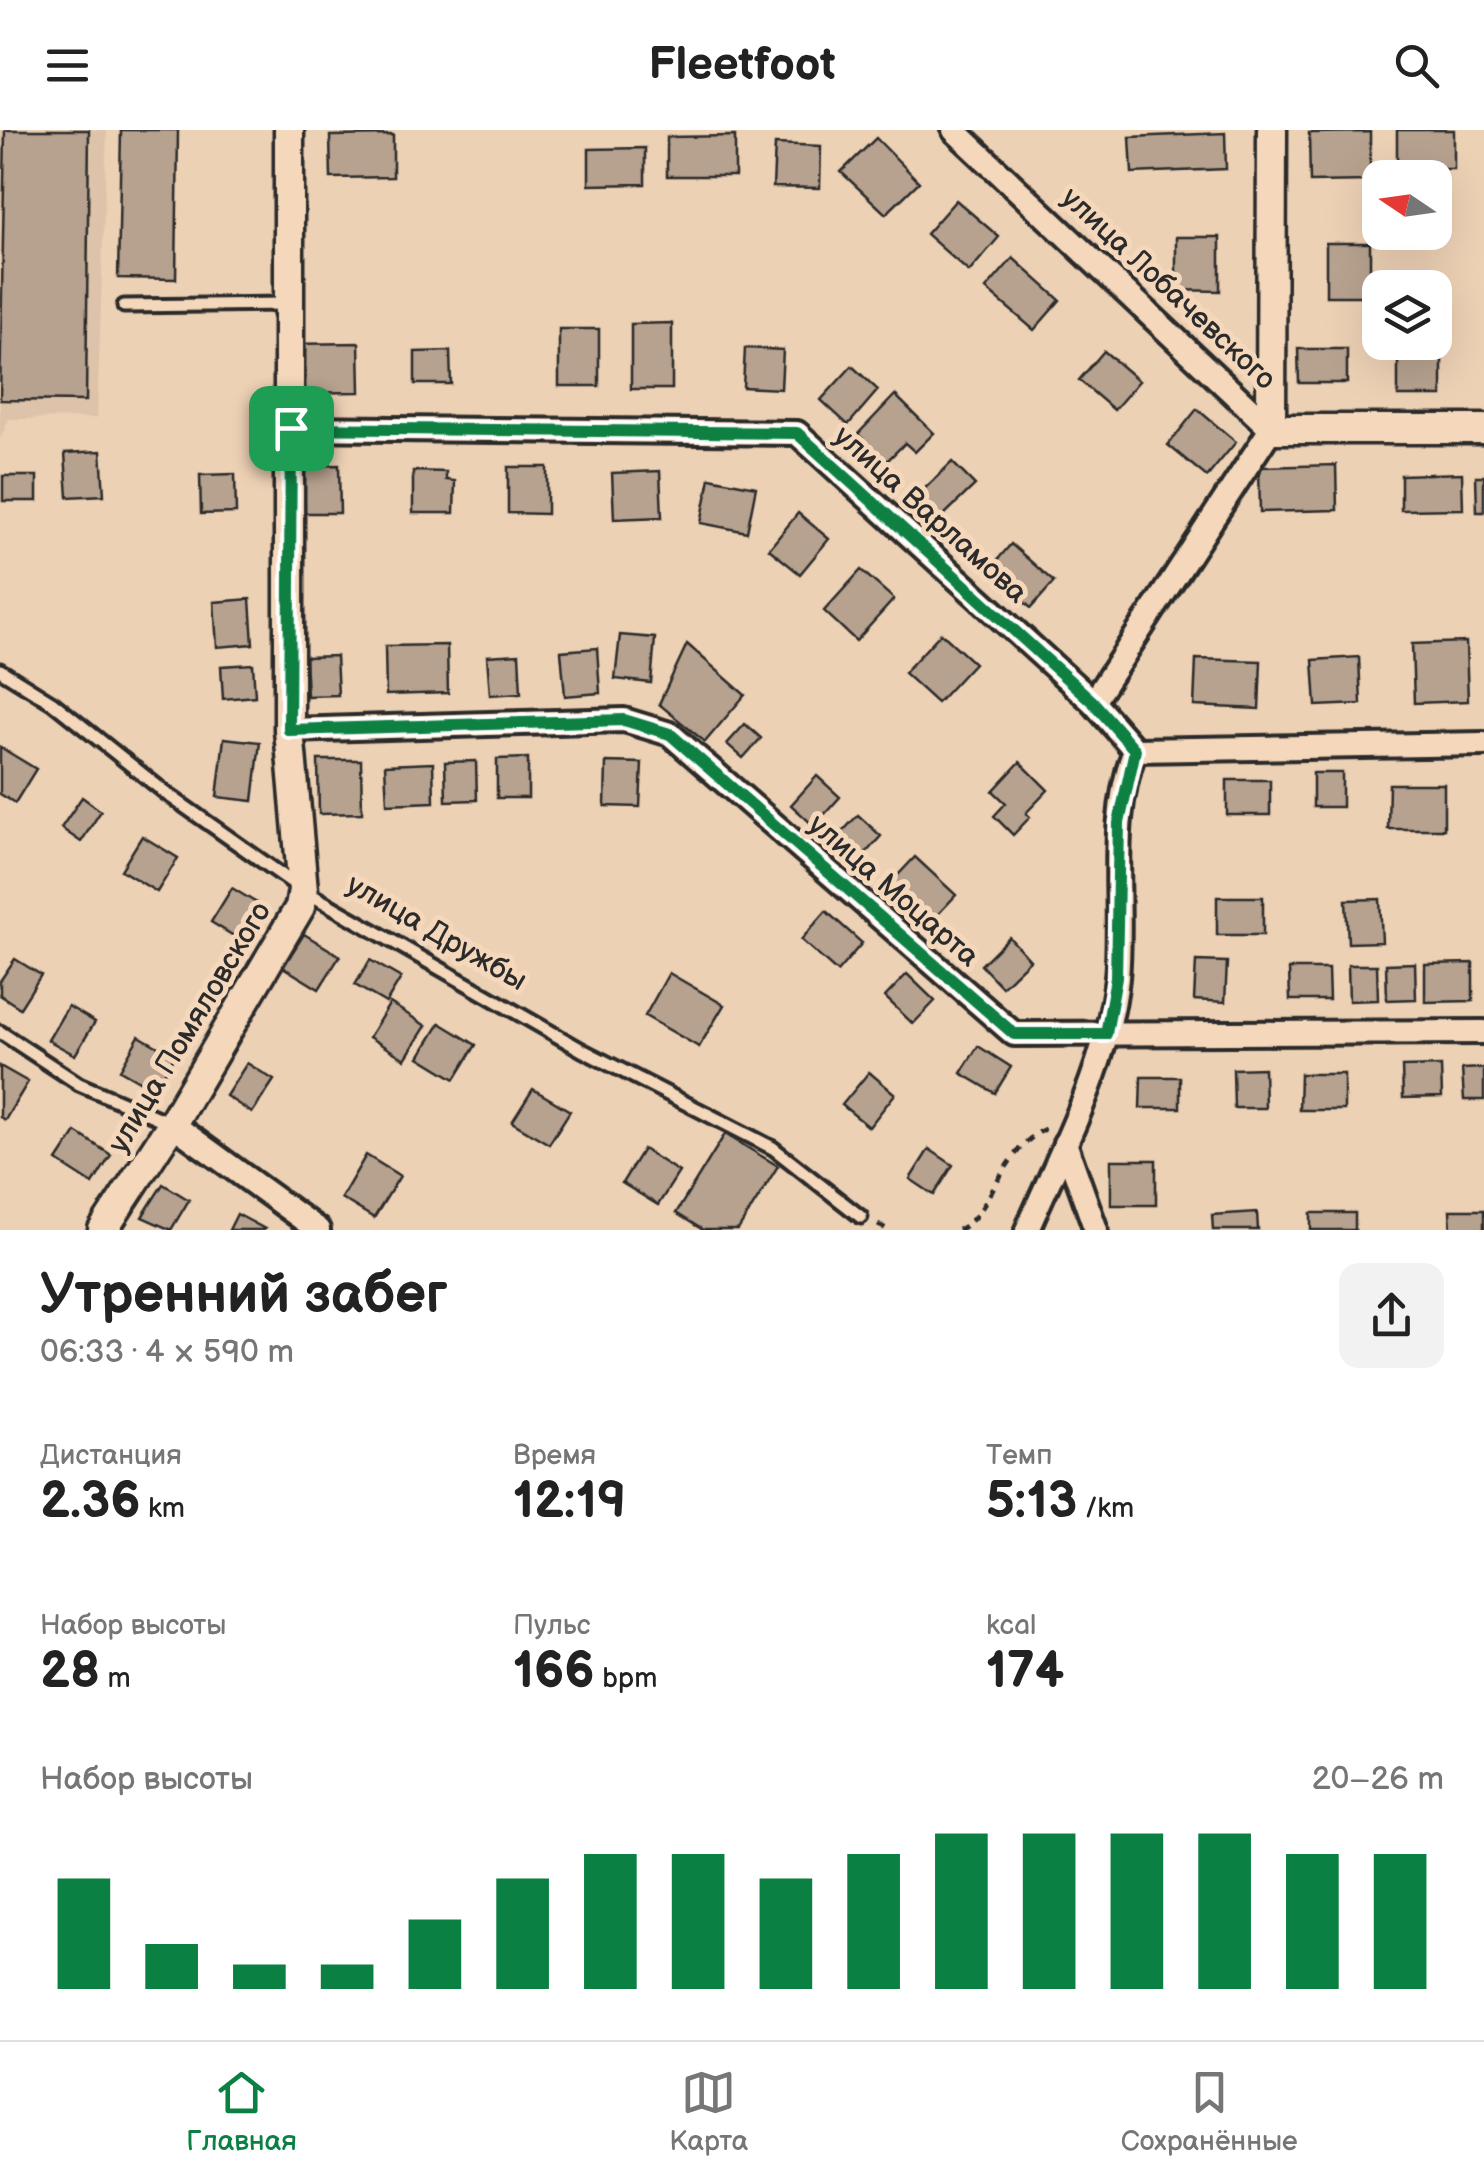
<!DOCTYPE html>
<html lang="ru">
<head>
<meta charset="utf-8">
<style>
  body { margin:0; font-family:"Balsamiq Sans",sans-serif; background:#f2f2f2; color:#222; height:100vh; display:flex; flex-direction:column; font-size:38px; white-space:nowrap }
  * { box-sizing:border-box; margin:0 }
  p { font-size:32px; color:#767676 }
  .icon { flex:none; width:55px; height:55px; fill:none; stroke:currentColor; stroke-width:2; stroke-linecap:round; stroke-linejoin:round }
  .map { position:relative; height:1100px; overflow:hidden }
  .details { display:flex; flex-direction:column; background:#fff; flex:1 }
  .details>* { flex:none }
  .needle { width:65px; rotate:283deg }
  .controls { position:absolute; left:1362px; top:30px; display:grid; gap:20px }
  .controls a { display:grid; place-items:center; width:90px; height:90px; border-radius:20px; background:#fff; box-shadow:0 10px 40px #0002; font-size:50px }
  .pin { position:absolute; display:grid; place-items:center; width:85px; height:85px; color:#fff; margin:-42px; border-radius:20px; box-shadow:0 5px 15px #0006 }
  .round { display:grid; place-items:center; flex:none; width:105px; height:105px; border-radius:20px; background:#f2f2f2 }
  .overview { display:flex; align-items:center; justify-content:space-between; height:170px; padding:0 40px }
  h1 { font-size:55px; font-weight:600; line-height:75px }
  .stats { display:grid; grid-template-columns:repeat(3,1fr); gap:15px; height:170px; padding:10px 40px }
  .stats div { display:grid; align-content:center }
  .stats b { font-size:50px; font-weight:600 }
  .stats small { font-size:28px; font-weight:400 }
  .stats p { font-size:28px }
  .chart { height:280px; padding:20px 40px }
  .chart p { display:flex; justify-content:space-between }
  .chart svg { width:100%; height:180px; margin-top:10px; stroke:#0b8043; stroke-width:6 }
  header { display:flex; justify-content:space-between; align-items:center; height:130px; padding:0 40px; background:#fff; font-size:45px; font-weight:600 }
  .dock { display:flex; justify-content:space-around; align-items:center; height:140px; border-top:2px solid #e0e0e0; background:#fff; font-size:28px; color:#767676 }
  .dock a { display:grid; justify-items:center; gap:5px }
  .dock .on { color:#0b8043 }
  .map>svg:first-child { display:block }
  .built { fill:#ddc3aa }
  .building { fill:#b7a28f; stroke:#2b2b2b; stroke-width:2.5 }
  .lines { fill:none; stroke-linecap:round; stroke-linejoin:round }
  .service-casing { stroke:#2b2b2b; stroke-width:19 }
  .minor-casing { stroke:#2b2b2b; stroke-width:30 }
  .tertiary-casing { stroke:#2b2b2b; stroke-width:35 }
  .path { stroke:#2b2b2b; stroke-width:5; stroke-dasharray:8 8; stroke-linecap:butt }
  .service { stroke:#f5d8bb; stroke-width:11 }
  .minor { stroke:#f5d8bb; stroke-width:22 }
  .tertiary { stroke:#f5d8bb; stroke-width:28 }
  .route-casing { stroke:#fff; stroke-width:20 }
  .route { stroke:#0b8043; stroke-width:12 }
  .labels { text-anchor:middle; stroke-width:10; stroke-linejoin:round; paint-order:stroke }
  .street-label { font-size:30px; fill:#2b2b2b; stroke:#f5d8bb }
</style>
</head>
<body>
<header><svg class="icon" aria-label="menu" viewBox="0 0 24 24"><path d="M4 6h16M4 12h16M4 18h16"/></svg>Fleetfoot<svg class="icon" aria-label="search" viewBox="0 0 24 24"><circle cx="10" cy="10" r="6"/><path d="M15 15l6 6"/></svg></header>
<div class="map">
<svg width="1484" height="1100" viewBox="0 0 1484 1100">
  <rect width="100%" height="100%" fill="#edd1b5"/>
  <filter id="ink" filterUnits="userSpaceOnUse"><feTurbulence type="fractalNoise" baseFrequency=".01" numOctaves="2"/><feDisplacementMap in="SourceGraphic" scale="20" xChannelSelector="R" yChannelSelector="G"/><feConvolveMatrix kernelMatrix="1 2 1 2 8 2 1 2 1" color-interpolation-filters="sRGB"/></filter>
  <g filter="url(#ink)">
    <!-- built -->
    <polygon class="built" points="0,0 107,0 97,288 9,289 0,309"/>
    <!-- building -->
    <g class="building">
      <polygon points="5,0 89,0 86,271 0,270"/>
      <polygon points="121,0 178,0 176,149 118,148"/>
      <rect x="1397" y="0" width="57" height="39"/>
      <polygon points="1370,2 1370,51 1310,52 1309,3"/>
      <polygon points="1225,3 1226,39 1132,43 1130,7"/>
      <polygon points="393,5 393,47 331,48 330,6"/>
      <polygon points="735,6 735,46 667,46 667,7"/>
      <polygon points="876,8 919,52 886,84 841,42"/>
      <polygon points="775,14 821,16 820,58 773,57"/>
      <polygon points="645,18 645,54 589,55 589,19"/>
      <polygon points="956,70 999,107 969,142 926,104"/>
      <polygon points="1176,107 1220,107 1220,161 1176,160"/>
      <rect x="1326" y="113" width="44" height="53"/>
      <polygon points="1013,128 1060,170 1034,200 986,159"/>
      <polygon points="672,193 672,259 631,259 631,194"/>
      <rect x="559" y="199" width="40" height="57"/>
      <rect x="1398" y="212" width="44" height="54"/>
      <polygon points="359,213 360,262 291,263 290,214"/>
      <polygon points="745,218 783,220 781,259 743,257"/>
      <polygon points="1298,219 1347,219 1347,253 1299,253"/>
      <polygon points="450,221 451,254 415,254 415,222"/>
      <polygon points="1104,221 1139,251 1114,280 1079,250"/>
      <polygon points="852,236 878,260 848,295 821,270"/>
      <polygon points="895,265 934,303 915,322 905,313 886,332 858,304"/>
      <polygon points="1197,279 1236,312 1207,347 1168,315"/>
      <polygon points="101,321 104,365 68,367 65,323"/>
      <polygon points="952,332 975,355 940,389 917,366"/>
      <polygon points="339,335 340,383 305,383 304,336"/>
      <polygon points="1336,335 1337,380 1260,382 1259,337"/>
      <polygon points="508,337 547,337 547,384 508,383"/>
      <polygon points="413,341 446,342 446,350 455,351 454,383 413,383"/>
      <polygon points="660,341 662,387 614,389 612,343"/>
      <polygon points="1462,343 1463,379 1401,380 1401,345"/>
      <polygon points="235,344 236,383 201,384 200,345"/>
      <rect x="3" y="346" width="34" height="25"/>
      <polygon points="1476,346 1484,346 1484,382 1477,382"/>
      <polygon points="710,348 756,357 747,402 701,393"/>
      <polygon points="798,383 829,409 800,444 769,419"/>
      <polygon points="1011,414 1054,452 1031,478 988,441"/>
      <polygon points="861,440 894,469 856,511 824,481"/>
      <polygon points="250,469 253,514 217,517 214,472"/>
      <polygon points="941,503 974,533 937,573 904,543"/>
      <polygon points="620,505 655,508 651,553 615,549"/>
      <polygon points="1466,512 1468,571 1414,573 1412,514"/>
      <polygon points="687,514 745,565 705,612 659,574"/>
      <polygon points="447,515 448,563 386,565 385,516"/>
      <polygon points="597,518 600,563 565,566 561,521"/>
      <polygon points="519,524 521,563 490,565 487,526"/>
      <polygon points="336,526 338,565 307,566 305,527"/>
      <polygon points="1359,527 1361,574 1316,576 1313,530"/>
      <polygon points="1196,529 1261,531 1259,579 1194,576"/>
      <polygon points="253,534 255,566 223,569 221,536"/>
      <polygon points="745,594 761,608 743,628 727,614"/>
      <polygon points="224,608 260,612 253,671 217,667"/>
      <polygon points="0,617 36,639 15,673 0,664"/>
      <polygon points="528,628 528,668 497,668 497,629"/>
      <polygon points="318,630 361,630 362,683 319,684"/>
      <polygon points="476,631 477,670 446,671 445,632"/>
      <polygon points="606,632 642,633 640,677 605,676"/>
      <polygon points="1020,632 1048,660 1026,683 1030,687 1013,705 994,686 1006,673 993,661"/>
      <polygon points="433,633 434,672 387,674 385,635"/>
      <rect x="1313" y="643" width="29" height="34"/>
      <polygon points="817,646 840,667 814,696 791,675"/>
      <rect x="1227" y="650" width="43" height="35"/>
      <polygon points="1389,654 1444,654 1444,699 1388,699"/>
      <polygon points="82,667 101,681 81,712 61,698"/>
      <polygon points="858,685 881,706 855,735 831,714"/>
      <polygon points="142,706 178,728 157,762 121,740"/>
      <polygon points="915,727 956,765 925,798 884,760"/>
      <polygon points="232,758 268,780 247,814 211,792"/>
      <rect x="1217" y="767" width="46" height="38"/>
      <polygon points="1380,769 1382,812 1348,813 1346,770"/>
      <polygon points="826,781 862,813 837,842 801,810"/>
      <polygon points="304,804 340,826 319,859 283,837"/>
      <polygon points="1009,807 1030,830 1002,857 981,835"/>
      <polygon points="15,829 41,845 20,878 0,865 0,851"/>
      <polygon points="370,830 401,848 386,873 355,855"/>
      <polygon points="1196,831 1227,832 1225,872 1194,870"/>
      <polygon points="1415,833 1416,869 1387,870 1386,834"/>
      <polygon points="1473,833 1473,871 1425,872 1425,834"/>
      <polygon points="1348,835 1377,835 1378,870 1349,871"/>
      <polygon points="1289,839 1328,839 1329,870 1290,870"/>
      <polygon points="669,843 724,875 699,917 645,886"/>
      <polygon points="907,844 935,871 913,894 885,867"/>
      <polygon points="390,873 426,896 405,929 369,907"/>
      <polygon points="68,876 95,892 75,925 48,910"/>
      <polygon points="440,893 476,915 455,949 419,927"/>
      <polygon points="139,906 174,926 155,960 120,940"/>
      <polygon points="978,916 1011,937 995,963 961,943"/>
      <polygon points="247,933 274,950 252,983 226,966"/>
      <polygon points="0,936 28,952 5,990 0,987"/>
      <polygon points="1441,936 1442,967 1403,968 1402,937"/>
      <polygon points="1264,938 1265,978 1234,978 1233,939"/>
      <polygon points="1484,938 1484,970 1464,970 1462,939"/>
      <polygon points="869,942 895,964 869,997 842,975"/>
      <polygon points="1300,944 1344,944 1344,980 1299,980"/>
      <polygon points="1141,947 1180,947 1180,978 1140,978"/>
      <polygon points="533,959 570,981 549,1014 512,992"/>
      <polygon points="76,1002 111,1025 93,1054 57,1031"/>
      <polygon points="725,1004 778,1036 738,1100 703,1100 676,1083"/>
      <polygon points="643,1019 679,1042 658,1075 622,1053"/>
      <polygon points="929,1019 953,1035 934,1065 910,1049"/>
      <polygon points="366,1025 400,1046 374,1088 341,1068"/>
      <rect x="1111" y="1030" width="45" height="45"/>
      <polygon points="163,1054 189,1070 171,1100 142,1087"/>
      <polygon points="1450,1080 1484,1080 1484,1100 1451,1100"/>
      <polygon points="1257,1082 1258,1100 1213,1100 1212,1085"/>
      <rect x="1311" y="1083" width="44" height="17"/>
      <polygon points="237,1084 265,1099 264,1100 229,1100"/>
    </g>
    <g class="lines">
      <defs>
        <g id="service">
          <polyline points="124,176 289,174"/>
          <polyline points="0,540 53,573 167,664 303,760 582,920 773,1018 861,1087"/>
          <polyline points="0,902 79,954 172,994"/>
        </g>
        <g id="minor">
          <polyline points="954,0 1271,299 1093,572"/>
          <polyline points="291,298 797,303 1093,572 1135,620 1484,614"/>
          <polyline points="289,600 624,590 670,604 1014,904 1484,902"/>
          <polyline points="172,994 318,1100"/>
          <polyline points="1065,1013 1096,1100"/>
          <path d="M1027,1100C1061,1021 1108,935 1117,848C1124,772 1107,693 1135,620"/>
        </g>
        <g id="tertiary">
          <polyline points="1272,0 1271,299 1484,299"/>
          <polyline points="103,1100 172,994 300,777 303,760 289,600 289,0"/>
        </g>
      </defs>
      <!-- service casing -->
      <use href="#service" class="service-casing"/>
      <!-- minor casing -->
      <use href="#minor" class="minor-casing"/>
      <!-- tertiary casing -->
      <use href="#tertiary" class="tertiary-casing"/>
      <!-- path -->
      <g class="path">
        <polyline points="878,1095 889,1100"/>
        <path d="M958,1100C992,1085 998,1023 1045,999"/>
      </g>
      <!-- service -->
      <use href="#service" class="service"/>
      <!-- minor -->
      <use href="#minor" class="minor"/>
      <!-- tertiary -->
      <use href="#tertiary" class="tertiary"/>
    </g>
  </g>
  <g class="lines" filter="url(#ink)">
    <defs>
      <polygon id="route" points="291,298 797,303 1093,572 1135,620 1119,693 1116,848 1106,904 1014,904 670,604 624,590 289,600"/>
    </defs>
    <!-- route casing -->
    <use href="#route" class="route-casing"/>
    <!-- route -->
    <use href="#route" class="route"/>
  </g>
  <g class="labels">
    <!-- street labels -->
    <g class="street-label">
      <text transform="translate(1169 158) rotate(43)" y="10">улица Лобачевского</text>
      <text transform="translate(931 384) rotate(42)" y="10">улица Варламова</text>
      <text transform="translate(894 760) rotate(41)" y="10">улица Моцарта</text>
      <text transform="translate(437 802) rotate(30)" y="10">улица Дружбы</text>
      <text transform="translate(189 897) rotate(-59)" y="10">улица Помяловского</text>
    </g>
  </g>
</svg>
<div class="controls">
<a><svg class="needle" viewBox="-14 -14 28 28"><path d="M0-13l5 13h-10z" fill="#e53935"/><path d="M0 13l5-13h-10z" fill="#767676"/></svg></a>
<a><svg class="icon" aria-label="layers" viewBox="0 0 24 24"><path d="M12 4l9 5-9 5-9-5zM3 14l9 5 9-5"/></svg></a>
</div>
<div class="pin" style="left:291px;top:298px;background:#1e9e55"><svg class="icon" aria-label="arrive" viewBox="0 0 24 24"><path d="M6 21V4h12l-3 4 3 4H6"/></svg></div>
</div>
<section class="details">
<div class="overview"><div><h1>Утренний забег</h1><p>06:33 · 4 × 590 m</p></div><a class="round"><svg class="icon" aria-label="share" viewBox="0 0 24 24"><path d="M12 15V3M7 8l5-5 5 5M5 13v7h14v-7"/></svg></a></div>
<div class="stats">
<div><p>Дистанция</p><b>2.36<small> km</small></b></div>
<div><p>Время</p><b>12:19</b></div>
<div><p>Темп</p><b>5:13<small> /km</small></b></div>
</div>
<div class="stats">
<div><p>Набор высоты</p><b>28<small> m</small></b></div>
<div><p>Пульс</p><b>166<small> bpm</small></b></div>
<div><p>kcal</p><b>174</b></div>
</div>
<div class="chart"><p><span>Набор высоты</span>20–26 m</p>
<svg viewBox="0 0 160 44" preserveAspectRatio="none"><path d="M5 44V17M15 44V33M25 44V38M35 44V38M45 44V27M55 44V17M65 44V11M75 44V11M85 44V17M95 44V11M105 44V6M115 44V6M125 44V6M135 44V6M145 44V11M155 44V11"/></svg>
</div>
</section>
<nav class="dock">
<a class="on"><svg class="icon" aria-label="home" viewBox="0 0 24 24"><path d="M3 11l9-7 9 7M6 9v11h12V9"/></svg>Главная</a>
<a><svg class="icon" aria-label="map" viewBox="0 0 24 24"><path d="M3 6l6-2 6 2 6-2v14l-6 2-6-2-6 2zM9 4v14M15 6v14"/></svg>Карта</a>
<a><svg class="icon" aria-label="saved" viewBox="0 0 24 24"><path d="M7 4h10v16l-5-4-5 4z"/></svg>Сохранённые</a>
</nav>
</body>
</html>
